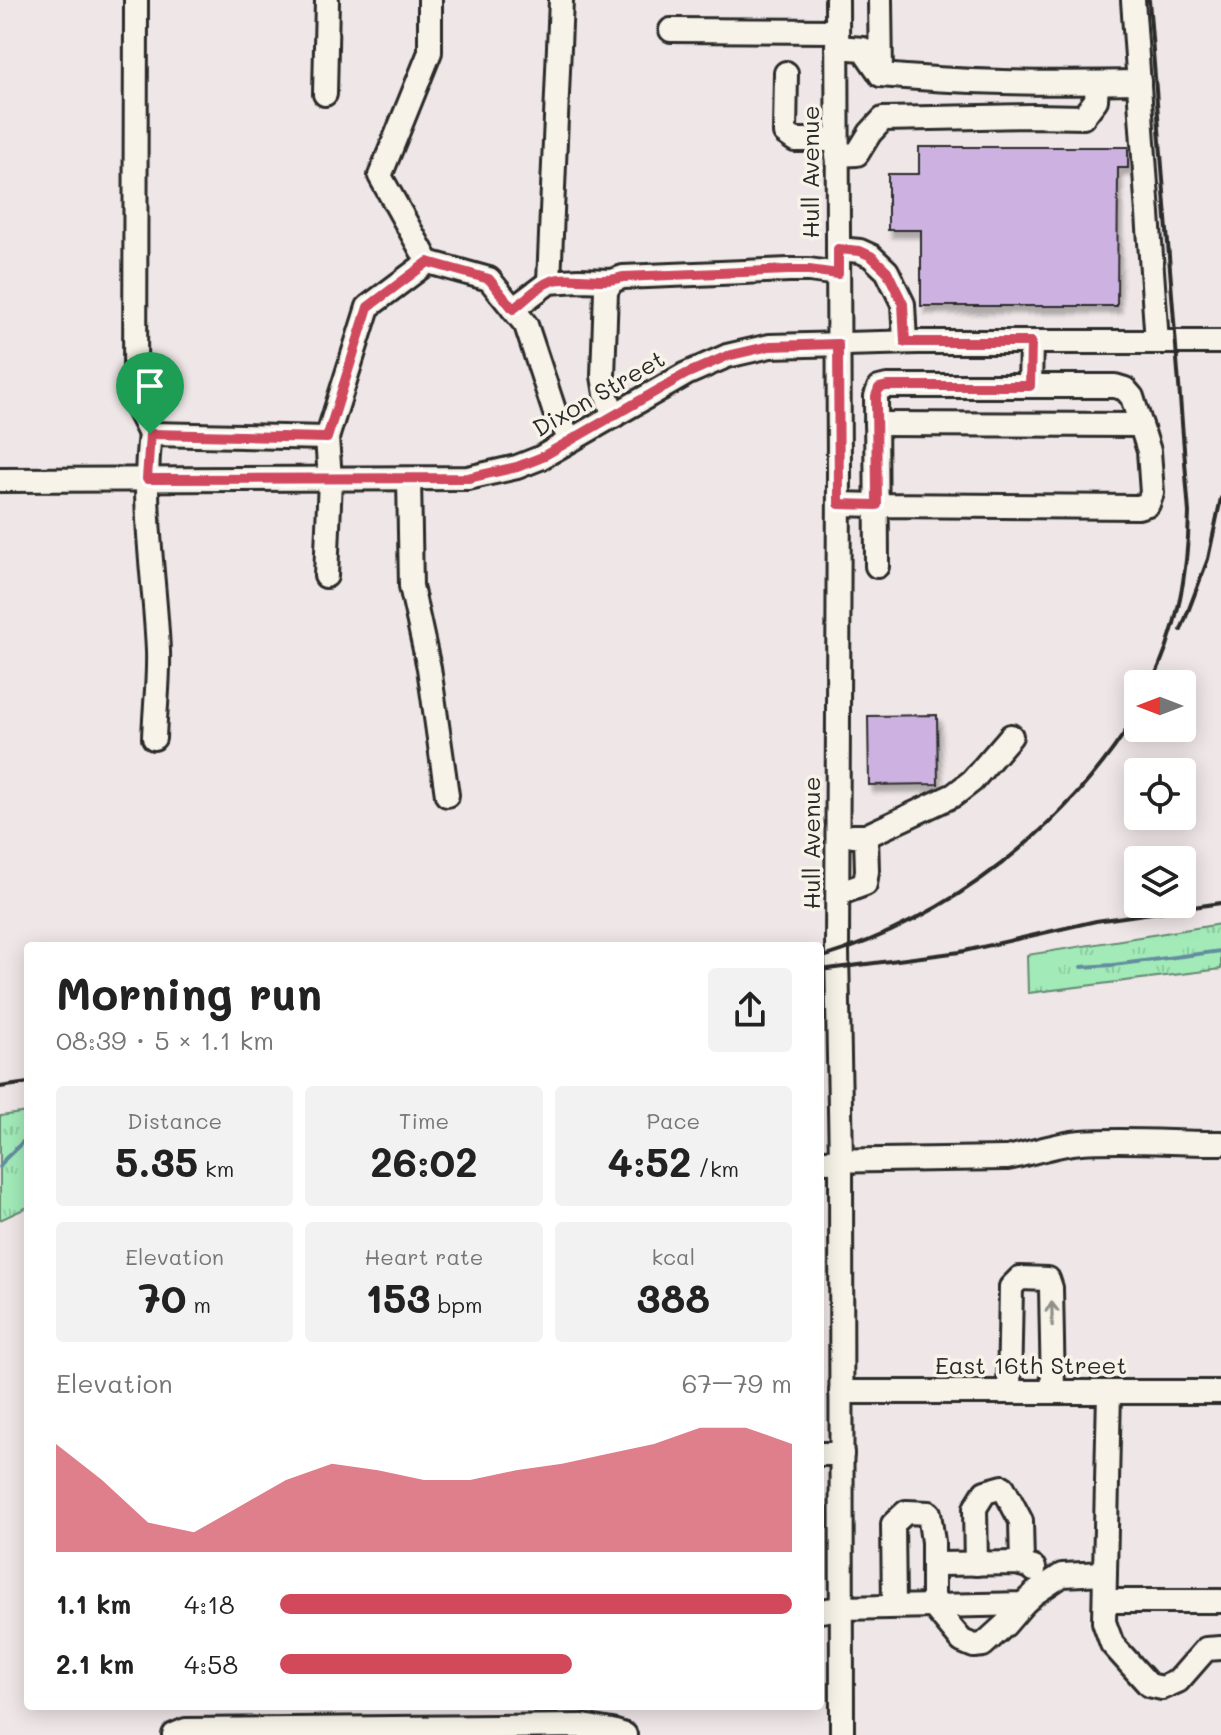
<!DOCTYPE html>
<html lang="en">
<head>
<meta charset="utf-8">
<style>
  body { margin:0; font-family:Mali,sans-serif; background:#f2f2f2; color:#222; height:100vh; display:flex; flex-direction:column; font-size:30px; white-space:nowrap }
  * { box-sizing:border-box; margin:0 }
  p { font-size:26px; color:#767676 }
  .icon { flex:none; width:44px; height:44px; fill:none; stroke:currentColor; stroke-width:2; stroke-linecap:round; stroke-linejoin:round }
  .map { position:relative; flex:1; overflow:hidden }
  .panel { position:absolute; left:24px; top:942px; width:800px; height:768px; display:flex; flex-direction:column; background:#fff; border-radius:8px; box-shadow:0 4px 20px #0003 }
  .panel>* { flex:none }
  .needle { width:52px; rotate:270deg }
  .fabs { position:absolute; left:1124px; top:670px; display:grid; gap:16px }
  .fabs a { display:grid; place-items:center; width:72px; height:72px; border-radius:8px; background:#fff; box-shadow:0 4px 20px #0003; font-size:40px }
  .pin { position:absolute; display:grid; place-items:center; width:68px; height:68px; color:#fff; margin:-82px -34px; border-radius:50% 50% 50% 0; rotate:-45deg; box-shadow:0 0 8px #0007 }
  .pin .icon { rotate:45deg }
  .round { display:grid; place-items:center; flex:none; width:84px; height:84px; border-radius:8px; background:#f2f2f2 }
  .head { display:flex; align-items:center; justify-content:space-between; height:136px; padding:0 32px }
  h1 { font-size:44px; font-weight:800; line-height:60px }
  .figures { display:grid; grid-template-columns:repeat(3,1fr); gap:12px; height:136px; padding:8px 32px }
  .figures div { display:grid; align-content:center; border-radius:8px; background:#f2f2f2; text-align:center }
  .figures b { font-size:40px; font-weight:800 }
  .figures small { font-size:22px; font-weight:400 }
  .figures p { font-size:22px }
  .chart { height:224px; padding:16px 32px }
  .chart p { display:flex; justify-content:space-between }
  .chart svg { width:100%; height:144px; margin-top:8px; fill:#d1495b; opacity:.7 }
  ul { padding:0 32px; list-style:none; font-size:26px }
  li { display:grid; grid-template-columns:128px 96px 1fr; align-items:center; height:60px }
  li i { height:20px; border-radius:10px; background:#d1495b }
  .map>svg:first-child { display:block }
  .grass { fill:url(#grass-tufts); stroke:#668b72; stroke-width:2 }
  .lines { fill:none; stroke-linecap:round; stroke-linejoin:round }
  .stream { stroke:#648d9e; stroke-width:4 }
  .building { fill:#cdb2e1; stroke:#2b2b2b; stroke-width:2; filter:url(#shadow) }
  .minor-casing { stroke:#2b2b2b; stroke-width:28 }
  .minor { stroke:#f7f3e8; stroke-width:22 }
  .rail { stroke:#2b2b2b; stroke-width:4 }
  .oneway { stroke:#918f8a }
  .route-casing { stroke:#fff; stroke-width:16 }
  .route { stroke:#d1495b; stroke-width:10 }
  .labels { text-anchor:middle; stroke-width:7; stroke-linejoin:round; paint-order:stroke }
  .street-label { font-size:24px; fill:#2b2b2b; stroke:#f7f3e8 }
</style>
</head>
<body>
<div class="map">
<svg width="1221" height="1735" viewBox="0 0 1221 1735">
  <defs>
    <pattern id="grass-tufts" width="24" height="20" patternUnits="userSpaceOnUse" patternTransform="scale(2)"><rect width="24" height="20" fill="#a2ebb9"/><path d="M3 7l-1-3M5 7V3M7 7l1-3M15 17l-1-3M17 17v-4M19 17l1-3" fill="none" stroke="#8cca9f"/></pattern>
    <filter id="shadow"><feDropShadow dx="4" dy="7" stdDeviation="2" flood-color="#0004"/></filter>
  </defs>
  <rect width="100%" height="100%" fill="#efe6e7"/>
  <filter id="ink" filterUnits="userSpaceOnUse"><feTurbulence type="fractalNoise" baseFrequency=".0125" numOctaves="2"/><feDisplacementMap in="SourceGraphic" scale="16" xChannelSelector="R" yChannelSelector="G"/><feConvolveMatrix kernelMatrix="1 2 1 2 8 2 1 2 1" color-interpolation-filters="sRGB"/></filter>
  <g filter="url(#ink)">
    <!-- grass -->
    <g class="grass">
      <polygon points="1221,924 1221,969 1028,993 1027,955"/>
      <polygon points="28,1112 28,1207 0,1220 0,1116"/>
    </g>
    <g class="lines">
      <!-- stream -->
      <g class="stream">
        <polyline points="1081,967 1113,965 1221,951"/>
        <polyline points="0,1167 5,1159 28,1137"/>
      </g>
    </g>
    <!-- building -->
    <g class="building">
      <polygon points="919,147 1128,147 1128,168 1118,168 1117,306 921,306 921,230 888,230 888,174 919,174"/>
      <polygon points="937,715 938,784 869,785 868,716"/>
    </g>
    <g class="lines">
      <defs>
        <g id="minor">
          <polyline points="136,0 135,404 150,434 327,438 368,307 428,262 380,176 430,52 430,0"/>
          <polyline points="837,0 839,470 837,952 841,1160 842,1735"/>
          <polyline points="880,0 881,75"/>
          <polyline points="1133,0 1157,342"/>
          <polyline points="671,30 837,31"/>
          <path d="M837,47L863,49L881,75C967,83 1052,84 1139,82"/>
          <polyline points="786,73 785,133 795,140 837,140"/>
          <polyline points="325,94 327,0"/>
          <polyline points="837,155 857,154 870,133 883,119 1033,116 1083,117 1096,100 1097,83"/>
          <polyline points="838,249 860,251 871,256 887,271 903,304 905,342"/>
          <polyline points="428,262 489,279 526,325 555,413 571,440"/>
          <polyline points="549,282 561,0"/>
          <polyline points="513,309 549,282 579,280 612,281"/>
          <polyline points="1030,386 1031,342"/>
          <polyline points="614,416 606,394 603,376 606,291 612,281 623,277 789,270 809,270 838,274"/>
          <polyline points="876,424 1141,425"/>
          <path d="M150,434C141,506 155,579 158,651C159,680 155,709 154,738"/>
          <polyline points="409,479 411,586 429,668 447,795"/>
          <polyline points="0,480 468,478 517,467 540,458 686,374 727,356 770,346 918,342 1221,342"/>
          <polyline points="839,504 877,505 1138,507 1148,504 1152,493 1149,451 1132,397 1125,389 1115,386 887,386 879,388 876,396 877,566"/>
          <polyline points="326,576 330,479 327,438"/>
          <polyline points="866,836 954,795 972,781 1011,736"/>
          <polyline points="838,894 865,884 867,871 866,836 853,836"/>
          <path d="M820,1161L1007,1158C1032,1153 1056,1144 1081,1142C1127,1139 1175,1143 1221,1143"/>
          <polyline points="841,1392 1221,1392"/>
          <polyline points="1009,1392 1011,1287 1020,1278 1048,1279 1051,1288 1053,1392"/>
          <polyline points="820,1454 842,1454"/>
          <polyline points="934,1564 1017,1563 1034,1568 1034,1570"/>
          <polyline points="976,1564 975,1508 985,1492 1003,1487 1021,1521 1022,1564"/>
          <polyline points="1105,1573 1104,1622 1112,1644 1149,1685 1162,1688 1178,1681 1206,1649 1221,1648"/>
          <polyline points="1105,1601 1221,1601"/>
          <polyline points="894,1606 893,1524 906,1512 929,1513 933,1542 933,1606 962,1641 974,1646 983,1645 1005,1625 1023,1604"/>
          <polyline points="820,1611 842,1608 1023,1604 1035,1593 1062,1575 1105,1573 1109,1392"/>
          <polyline points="174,1735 186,1730 583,1726 612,1731 625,1735"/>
        </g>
      </defs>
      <!-- minor casing -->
      <use href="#minor" class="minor-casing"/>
      <!-- minor -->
      <use href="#minor" class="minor"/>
      <!-- rail -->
      <g class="rail">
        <path d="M1149,0L1189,513C1188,571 1177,632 1151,684"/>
        <polyline points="1181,630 1208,559 1221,498"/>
        <path d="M820,958C951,918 1066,829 1138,712"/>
        <polyline points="820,970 960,952 1096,921 1221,903"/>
        <polyline points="0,1087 28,1083"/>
      </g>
    </g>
    <!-- one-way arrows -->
    <defs><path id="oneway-shaft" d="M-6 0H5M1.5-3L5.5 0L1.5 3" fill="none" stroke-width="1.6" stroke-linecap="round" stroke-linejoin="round" transform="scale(2)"/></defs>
    <use class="oneway" href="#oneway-shaft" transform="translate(1052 1314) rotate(-91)"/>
  </g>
  <g class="lines" filter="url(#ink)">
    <defs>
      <path id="route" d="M838,249L860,251L871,256L887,271L903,304L905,342H1031L1030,386H887L879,388L876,396L877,505L839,504L838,344L770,346L727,356L686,374L540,458L517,467L468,478L147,479L150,434L327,438L368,307L428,262L489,279L513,309C525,301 537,286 551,281C571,274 600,285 623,277L789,270H809L838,274Z"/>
    </defs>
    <!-- route casing -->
    <use href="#route" class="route-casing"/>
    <!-- route -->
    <use href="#route" class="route"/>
  </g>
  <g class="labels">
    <!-- street labels -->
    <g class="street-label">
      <text transform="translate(811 172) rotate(-90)" y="8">Hull Avenue</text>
      <text transform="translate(599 394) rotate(-30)" y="8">Dixon Street</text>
      <text transform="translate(812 843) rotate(-90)" y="8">Hull Avenue</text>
      <text x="1031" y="1374">East 16th Street</text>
    </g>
  </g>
</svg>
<div class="fabs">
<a><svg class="needle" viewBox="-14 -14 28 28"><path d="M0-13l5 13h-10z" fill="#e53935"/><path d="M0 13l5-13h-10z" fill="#767676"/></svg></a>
<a><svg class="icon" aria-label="locate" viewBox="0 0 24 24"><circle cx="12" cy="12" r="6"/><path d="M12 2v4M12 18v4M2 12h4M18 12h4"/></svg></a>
<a><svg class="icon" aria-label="layers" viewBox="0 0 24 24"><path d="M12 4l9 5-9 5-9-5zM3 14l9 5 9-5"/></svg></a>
</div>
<div class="pin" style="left:150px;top:434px;background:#1e9e55"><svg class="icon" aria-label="arrive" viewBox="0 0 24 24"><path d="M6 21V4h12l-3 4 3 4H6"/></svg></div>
<section class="panel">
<div class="head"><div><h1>Morning run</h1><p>08:39 · 5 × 1.1 km</p></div><a class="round"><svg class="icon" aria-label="share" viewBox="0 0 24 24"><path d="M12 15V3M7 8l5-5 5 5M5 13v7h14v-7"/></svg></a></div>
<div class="figures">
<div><p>Distance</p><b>5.35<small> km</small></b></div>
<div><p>Time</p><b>26:02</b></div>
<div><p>Pace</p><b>4:52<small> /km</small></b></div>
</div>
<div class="figures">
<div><p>Elevation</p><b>70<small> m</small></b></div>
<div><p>Heart rate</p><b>153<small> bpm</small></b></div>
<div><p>kcal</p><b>388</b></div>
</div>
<div class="chart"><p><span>Elevation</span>67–79 m</p>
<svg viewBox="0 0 160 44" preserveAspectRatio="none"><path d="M0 44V11L10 22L20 35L30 38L40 30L50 22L60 17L70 19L80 22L90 22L100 19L110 17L120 14L130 11L140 6L150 6L160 11V44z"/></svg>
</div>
<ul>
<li><b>1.1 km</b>4:18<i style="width:100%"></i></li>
<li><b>2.1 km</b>4:58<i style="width:57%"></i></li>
</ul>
</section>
</div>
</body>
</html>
